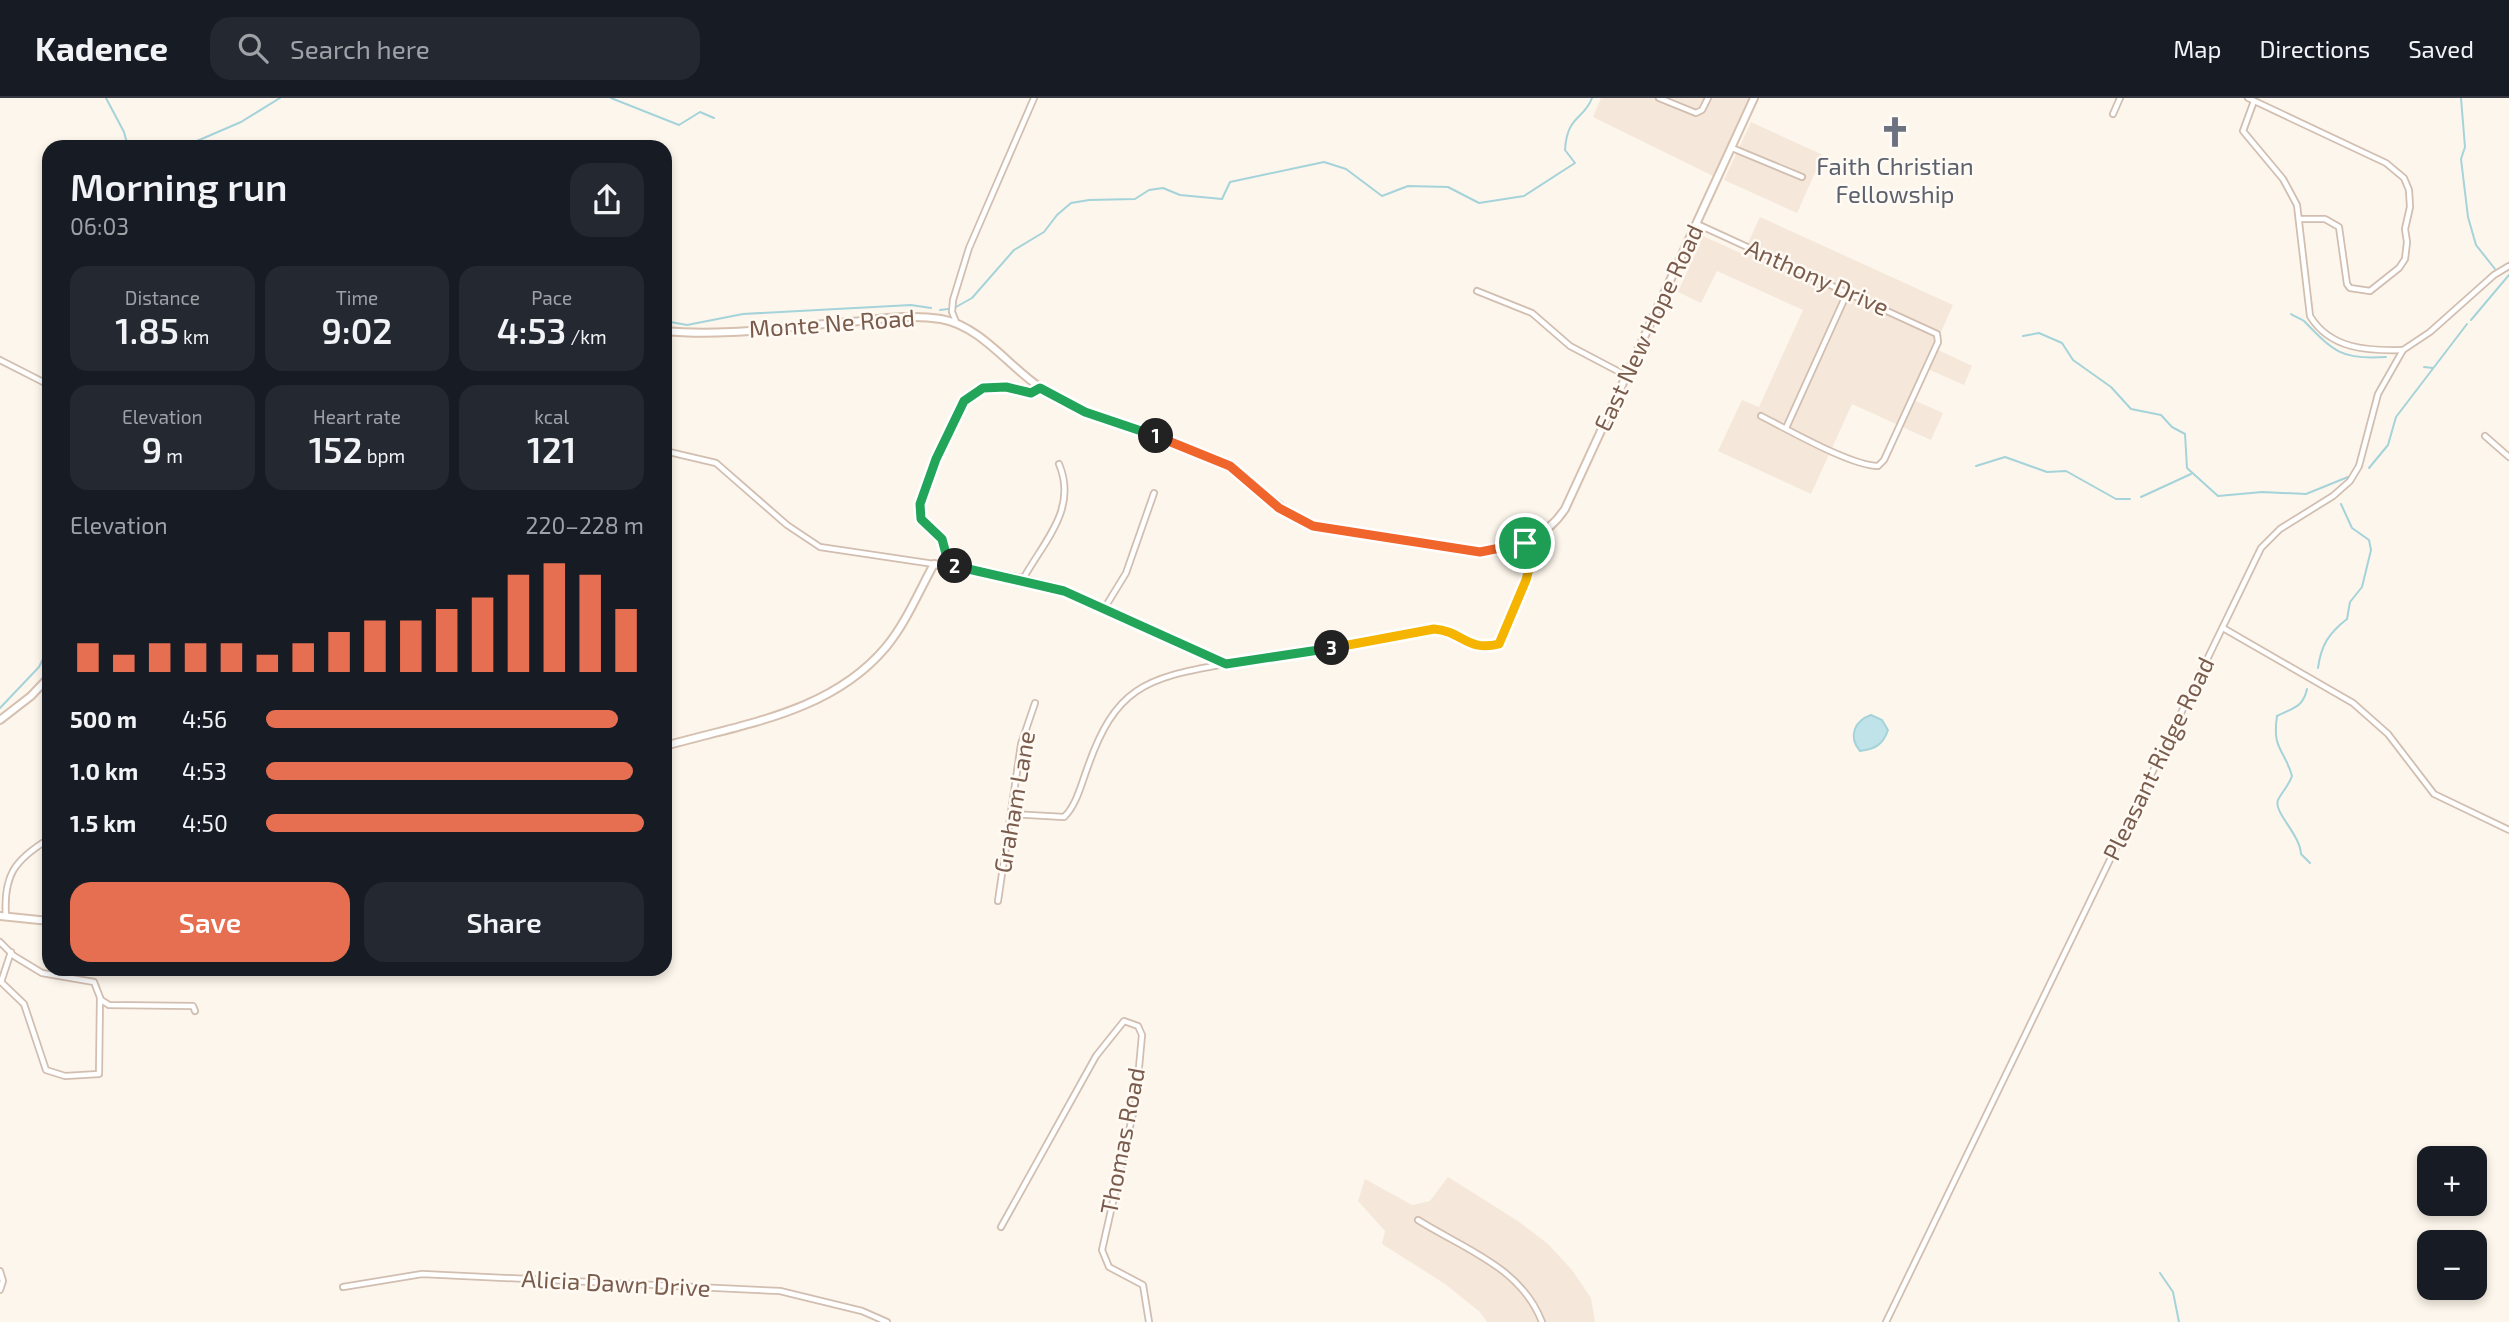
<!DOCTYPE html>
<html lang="en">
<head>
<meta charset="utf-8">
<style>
  body { margin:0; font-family:"Exo 2",sans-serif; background:#242831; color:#f1f3f6; height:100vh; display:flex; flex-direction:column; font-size:26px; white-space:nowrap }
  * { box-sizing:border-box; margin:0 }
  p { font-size:23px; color:#9ea1a6 }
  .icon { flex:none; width:38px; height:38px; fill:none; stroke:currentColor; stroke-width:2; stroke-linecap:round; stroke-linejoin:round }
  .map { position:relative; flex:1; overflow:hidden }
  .panel { position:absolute; left:42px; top:42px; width:630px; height:836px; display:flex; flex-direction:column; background:#171b24; border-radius:21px; box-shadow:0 4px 10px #0003 }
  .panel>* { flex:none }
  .buttons { position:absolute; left:2417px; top:1048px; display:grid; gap:14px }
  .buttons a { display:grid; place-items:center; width:70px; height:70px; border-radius:14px; background:#171b24; box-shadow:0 4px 10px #0003; font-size:35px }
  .pin { position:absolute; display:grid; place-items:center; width:60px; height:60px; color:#fff; margin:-30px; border:4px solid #fff; border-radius:50%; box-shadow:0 2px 7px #0007 }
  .km { position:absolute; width:35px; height:35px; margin:-18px; border-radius:50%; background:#222; color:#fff; font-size:19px; line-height:35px; text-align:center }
  .round { display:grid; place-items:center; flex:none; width:74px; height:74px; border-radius:21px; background:#242831 }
  .summary { display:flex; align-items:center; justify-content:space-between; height:119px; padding:0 28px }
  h1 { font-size:38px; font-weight:600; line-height:52px }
  .figures { display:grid; grid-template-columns:repeat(3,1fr); gap:10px; height:119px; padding:7px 28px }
  .figures div { display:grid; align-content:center; border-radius:18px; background:#242831; text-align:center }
  .figures b { font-size:35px; font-weight:600 }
  .figures small { font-size:19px; font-weight:400 }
  .figures p { font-size:19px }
  .chart { height:196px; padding:14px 28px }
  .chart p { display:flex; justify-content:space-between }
  .chart svg { width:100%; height:126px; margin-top:7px; stroke:#e76f51; stroke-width:6 }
  .cta { display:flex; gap:14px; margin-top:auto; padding:14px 28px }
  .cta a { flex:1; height:80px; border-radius:21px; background:#e76f51; color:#fff; font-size:28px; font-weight:600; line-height:80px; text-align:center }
  .cta a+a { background:#242831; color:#f1f3f6 }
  ul { padding:0 28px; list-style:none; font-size:23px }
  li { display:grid; grid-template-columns:112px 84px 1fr; align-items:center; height:52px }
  li i { height:18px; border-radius:9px; background:#e76f51 }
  header { display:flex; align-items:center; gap:42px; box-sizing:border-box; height:98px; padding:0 35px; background:#171b24; border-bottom:2px solid #363941 }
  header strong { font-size:33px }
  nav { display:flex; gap:38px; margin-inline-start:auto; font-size:24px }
  .search { width:490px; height:63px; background:#242831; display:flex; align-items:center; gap:18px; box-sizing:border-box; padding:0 24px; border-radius:21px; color:#9ea1a6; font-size:26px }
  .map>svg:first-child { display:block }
  .residential { fill:#f5e8da }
  .water { fill:#bfe3e8; stroke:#a5d3da; stroke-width:2 }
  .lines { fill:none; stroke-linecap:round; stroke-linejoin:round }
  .stream { stroke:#a5d3da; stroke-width:2 }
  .street-casing { stroke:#d1beb0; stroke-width:8 }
  .secondary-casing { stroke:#d6c0b0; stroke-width:10 }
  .street { stroke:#fff; stroke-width:4.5 }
  .secondary { stroke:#fff; stroke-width:6 }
  .split-1-casing { stroke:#fff; stroke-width:14 }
  .split-2-casing { stroke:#fff; stroke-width:14 }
  .split-3-casing { stroke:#fff; stroke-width:14 }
  .split-4-casing { stroke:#fff; stroke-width:14 }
  .split-1 { stroke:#f0652b; stroke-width:9 }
  .split-2 { stroke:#22a559; stroke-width:9 }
  .split-3 { stroke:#22a559; stroke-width:9 }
  .split-4 { stroke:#f5b400; stroke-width:9 }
  .labels { text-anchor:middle; stroke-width:5; stroke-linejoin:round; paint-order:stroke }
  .worship-label { font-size:24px; fill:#5b616d; stroke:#fffaf3 }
  .street-label { font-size:24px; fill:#7a5c4d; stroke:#fffaf3 }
</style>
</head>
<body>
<header>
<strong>Kadence</strong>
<div class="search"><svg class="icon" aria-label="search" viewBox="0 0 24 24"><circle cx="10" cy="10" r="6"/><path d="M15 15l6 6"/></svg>Search here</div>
<nav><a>Map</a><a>Directions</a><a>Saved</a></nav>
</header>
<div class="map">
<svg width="2509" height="1224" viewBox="0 0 2509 1224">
  <rect width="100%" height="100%" fill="#fdf6ec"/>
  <!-- residential -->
  <g class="residential">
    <polygon points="1601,0 1751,0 1715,79 1593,19"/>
    <polygon points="1751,24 1823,57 1797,115 1724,82"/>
    <polygon points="1760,119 1953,207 1934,250 1972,268 1964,287 1923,269 1909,300 1943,315 1931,342 1852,306 1811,396 1718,353 1742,302 1759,309 1803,212 1717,173 1701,205 1678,194 1703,138 1743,156"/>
    <polygon points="1448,1079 1518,1123 1548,1146 1572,1172 1591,1200 1595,1224 1487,1224 1480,1214 1445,1186 1382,1146 1385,1133 1358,1103 1365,1081 1412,1107 1430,1103"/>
  </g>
  <!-- water -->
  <path class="water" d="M1871,617L1882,622L1888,632C1883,647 1875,651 1860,653C1848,639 1854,623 1871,617Z"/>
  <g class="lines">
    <!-- stream -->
    <g class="stream">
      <polyline points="106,0 124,34 128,49"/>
      <polyline points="611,0 679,27 700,14 714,20"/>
      <polyline points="2461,0 2465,49 2461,61 2468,119 2476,147 2495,171"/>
      <polyline points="183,49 241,24 280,0"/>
      <path d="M956,209L972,200L1014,152L1044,134L1057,117L1071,105L1089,102L1135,101L1149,92L1163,90L1180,97L1222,101L1230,84L1324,64L1346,71L1382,98L1408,88L1448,89L1479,105L1524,98L1575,65L1565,52C1567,17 1584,22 1592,0"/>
      <polyline points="940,212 948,211"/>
      <path d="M2291,216C2295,219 2302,221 2305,224C2334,254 2342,262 2386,259"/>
      <polyline points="2471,222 2509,177"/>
      <polyline points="665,223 687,227 743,216 911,207 931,210"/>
      <polyline points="2023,238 2039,235 2062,245 2073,262 2111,289 2131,311 2161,317 2172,329 2185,336 2187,370 2218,398 2262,394 2306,396 2348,379"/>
      <polyline points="2424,269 2433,270"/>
      <polyline points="1976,368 2005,359 2047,374 2066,373 2116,401 2130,401"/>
      <polyline points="2369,370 2388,347 2396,319 2467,226"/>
      <polyline points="2141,399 2191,376"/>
      <path d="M2318,570C2321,547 2329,535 2347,521L2350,504L2362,489L2371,452L2369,442L2352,430L2341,406"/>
      <path d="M2307,591C2303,610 2292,610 2277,618C2272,652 2284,650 2292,678C2289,687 2282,694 2278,702C2273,714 2300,736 2301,756L2310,765"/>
      <polyline points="0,610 39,569 49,549"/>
      <polyline points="2160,1175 2173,1194 2179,1224"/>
    </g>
    <defs>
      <g id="street">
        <polyline points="1659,0 1696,15 1702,12 1708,0"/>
        <polyline points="2248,0 2386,65 2404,80 2409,92 2410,109 2405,131 2407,144 2405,161 2399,170 2370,193 2350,190 2347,186 2339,129 2325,121 2300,121"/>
        <path d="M2254,3L2243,33L2283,81L2297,107L2310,218C2330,251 2367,253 2403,252"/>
        <polyline points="2113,16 2120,0"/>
        <polyline points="1732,50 1802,79"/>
        <path d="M1697,126L1937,236L1938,244L1884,362L1878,368C1851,368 1787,331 1761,318"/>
        <polyline points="1477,193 1532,215 1570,248 1627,278"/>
        <polyline points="957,226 952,214 953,202 969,150 1034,0"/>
        <polyline points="0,262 49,287"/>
        <polyline points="1786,330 1848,193"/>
        <polyline points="2485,338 2509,359"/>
        <polyline points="665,353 716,365 787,427 820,449 934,466"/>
        <path d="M949,467L942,441L921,421L920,406L958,314C976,284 1001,288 1031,295L1040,290"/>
        <path d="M1023,481C1044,443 1078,411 1059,366"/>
        <polyline points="1104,511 1126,475 1154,395"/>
        <polyline points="2223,530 2353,605 2388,636 2434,696 2509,732"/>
        <path d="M1013,716L1064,719C1076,708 1081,687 1087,671C1115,590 1144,580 1225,566"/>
        <polyline points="998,803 1021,646 1035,605"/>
        <path d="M6,819C3,778 14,762 49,741"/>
        <polyline points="0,844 14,858 42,875 94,884 101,902 109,907 193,908 195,913"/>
        <polyline points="11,854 1,884 24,906 46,972 65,978 99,976 100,900"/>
        <path d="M1418,1122C1464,1151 1521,1169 1542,1224"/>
        <polyline points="1001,1129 1096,958 1124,923 1138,928 1142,937 1136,1002 1102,1152 1109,1169 1143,1187 1149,1224"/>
        <polyline points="0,1173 3,1183 0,1192"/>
        <polyline points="343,1189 422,1176 780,1193 862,1213 887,1224"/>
        <polyline points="1886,1224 2261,450 2280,431 2333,398 2350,383 2359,368 2378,296 2403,252 2430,234 2494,177 2509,168"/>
      </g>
      <g id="secondary">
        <path d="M665,233C726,239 790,228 851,224C881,221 911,216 941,221C981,228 1009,269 1041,290C1092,326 1158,333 1213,360C1251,378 1275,411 1313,428L1480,454C1515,451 1545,441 1565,411L1754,0"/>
        <polyline points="0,622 31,598 49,579"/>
        <path d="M665,648C742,626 831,615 886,549C906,525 919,493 934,466L1023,481L1064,493L1226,566L1313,554L1434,531C1462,533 1466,554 1499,546L1526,482L1530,467L1525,445"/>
        <polyline points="0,818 49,823"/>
      </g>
    </defs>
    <!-- street casing -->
    <use href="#street" class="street-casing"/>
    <!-- secondary casing -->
    <use href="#secondary" class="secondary-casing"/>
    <!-- street -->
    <use href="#street" class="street"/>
    <!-- secondary -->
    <use href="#secondary" class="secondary"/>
  </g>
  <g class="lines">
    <defs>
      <polyline id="split-1" points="1156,338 1230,368 1279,410 1313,428 1480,454 1525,445"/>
      <polyline id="split-2" points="955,468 949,467 942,441 921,421 920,406 936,361 964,303 983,290 1006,289 1031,295 1040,290 1085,314 1156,338"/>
      <polyline id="split-3" points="955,468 1064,493 1226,566 1332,550"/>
      <path id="split-4" d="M1332,550L1434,531C1462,533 1467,554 1499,546L1526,482L1530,467L1525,445"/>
    </defs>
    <!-- split-1 casing -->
    <use href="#split-1" class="split-1-casing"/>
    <!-- split-2 casing -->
    <use href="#split-2" class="split-2-casing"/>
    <!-- split-3 casing -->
    <use href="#split-3" class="split-3-casing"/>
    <!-- split-4 casing -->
    <use href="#split-4" class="split-4-casing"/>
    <!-- split-1 -->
    <use href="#split-1" class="split-1"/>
    <!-- split-2 -->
    <use href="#split-2" class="split-2"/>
    <!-- split-3 -->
    <use href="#split-3" class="split-3"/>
    <!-- split-4 -->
    <use href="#split-4" class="split-4"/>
  </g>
  <!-- icons -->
  <defs>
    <symbol id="church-bare" viewBox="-9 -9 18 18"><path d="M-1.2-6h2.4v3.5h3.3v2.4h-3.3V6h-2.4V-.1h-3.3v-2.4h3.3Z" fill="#6b7280" stroke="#fffaf3" stroke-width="2.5" paint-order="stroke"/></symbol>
  </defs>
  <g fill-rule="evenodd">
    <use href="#church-bare" x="1873" y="12" width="44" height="44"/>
  </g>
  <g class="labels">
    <!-- worship labels -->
    <g class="worship-label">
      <text x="1895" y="77">Faith Christian<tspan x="1895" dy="28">Fellowship</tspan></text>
    </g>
    <!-- street labels -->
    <g class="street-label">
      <text transform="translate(1817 180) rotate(24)" y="8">Anthony Drive</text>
      <text transform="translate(832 226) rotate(-4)" y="8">Monte Ne Road</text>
      <text transform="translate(1649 230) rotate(-65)" y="8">East New Hope Road</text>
      <text transform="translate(2159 661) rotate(-64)" y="8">Pleasant Ridge Road</text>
      <text transform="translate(1015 704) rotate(-80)" y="8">Graham Lane</text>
      <text transform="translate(1123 1043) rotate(-79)" y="8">Thomas Road</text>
      <text transform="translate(616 1186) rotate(3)" y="8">Alicia Dawn Drive</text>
    </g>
  </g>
</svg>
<div class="buttons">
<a>+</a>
<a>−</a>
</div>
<div class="pin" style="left:1525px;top:445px;background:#1e9e55"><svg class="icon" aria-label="arrive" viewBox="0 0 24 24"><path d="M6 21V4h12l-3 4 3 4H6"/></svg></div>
<b class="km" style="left:1156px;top:338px">1</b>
<b class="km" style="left:955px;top:468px">2</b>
<b class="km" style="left:1332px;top:550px">3</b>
<section class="panel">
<div class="summary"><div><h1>Morning run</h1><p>06:03</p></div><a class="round"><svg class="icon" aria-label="share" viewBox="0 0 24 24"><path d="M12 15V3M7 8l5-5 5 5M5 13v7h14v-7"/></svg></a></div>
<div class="figures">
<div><p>Distance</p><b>1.85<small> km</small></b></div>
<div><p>Time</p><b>9:02</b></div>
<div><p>Pace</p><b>4:53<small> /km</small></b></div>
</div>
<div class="figures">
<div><p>Elevation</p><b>9<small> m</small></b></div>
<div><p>Heart rate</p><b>152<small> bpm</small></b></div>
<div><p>kcal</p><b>121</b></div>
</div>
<div class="chart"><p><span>Elevation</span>220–228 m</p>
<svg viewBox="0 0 160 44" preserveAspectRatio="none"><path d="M5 44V34M15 44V38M25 44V34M35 44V34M45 44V34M55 44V38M65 44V34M75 44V30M85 44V26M95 44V26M105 44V22M115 44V18M125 44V10M135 44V6M145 44V10M155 44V22"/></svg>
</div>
<ul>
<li><b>500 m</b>4:56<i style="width:93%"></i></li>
<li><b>1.0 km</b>4:53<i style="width:97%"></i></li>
<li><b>1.5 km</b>4:50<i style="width:100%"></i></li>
</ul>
<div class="cta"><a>Save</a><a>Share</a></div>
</section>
</div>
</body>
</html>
